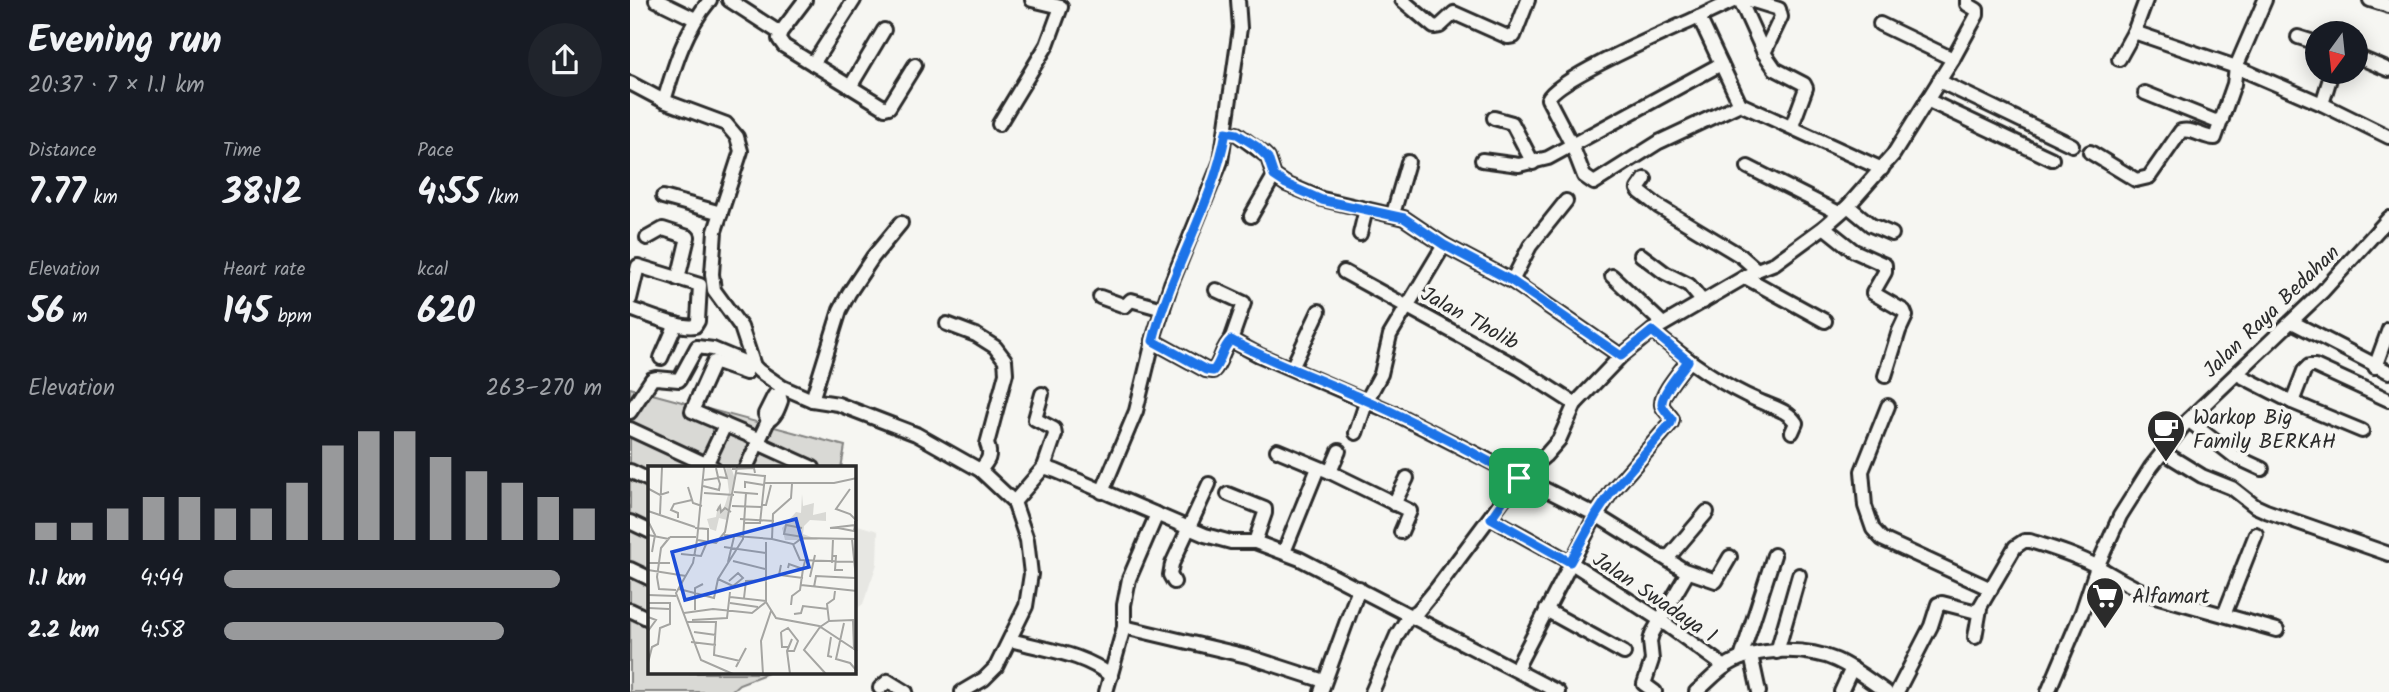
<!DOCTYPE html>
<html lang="en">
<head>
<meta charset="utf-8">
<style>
  body { margin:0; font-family:Kalam,sans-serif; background:#20242c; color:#f1f3f6; height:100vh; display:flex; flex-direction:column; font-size:26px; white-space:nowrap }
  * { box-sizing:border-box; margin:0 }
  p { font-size:23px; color:#9ea1a6 }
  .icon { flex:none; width:38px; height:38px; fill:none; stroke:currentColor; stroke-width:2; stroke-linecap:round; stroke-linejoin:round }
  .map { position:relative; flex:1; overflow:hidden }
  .panel { display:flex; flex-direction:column; background:#171b24; width:630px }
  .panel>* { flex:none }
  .needle { width:46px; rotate:195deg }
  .controls { position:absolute; left:1675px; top:21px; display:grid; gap:14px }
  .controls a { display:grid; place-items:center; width:63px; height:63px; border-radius:50%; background:#171b24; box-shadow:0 4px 18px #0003; font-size:35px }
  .pin { position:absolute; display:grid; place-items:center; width:60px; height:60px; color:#fff; margin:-30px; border-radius:14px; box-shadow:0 4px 10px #0006 }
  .round { display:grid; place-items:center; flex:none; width:74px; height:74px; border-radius:37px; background:#20242c }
  .head { display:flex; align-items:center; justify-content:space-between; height:119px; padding:0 28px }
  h1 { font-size:38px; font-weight:800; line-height:52px }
  .stats { display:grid; grid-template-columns:repeat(3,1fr); gap:10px; height:119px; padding:7px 28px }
  .stats div { display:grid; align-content:center }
  .stats b { font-size:35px; font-weight:800 }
  .stats small { font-size:19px; font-weight:400 }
  .stats p { font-size:19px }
  .chart { height:196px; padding:14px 28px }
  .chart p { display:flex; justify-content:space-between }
  .chart svg { width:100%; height:126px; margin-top:7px; stroke:#98999b; stroke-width:6 }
  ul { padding:0 28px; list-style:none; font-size:23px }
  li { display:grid; grid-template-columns:112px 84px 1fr; align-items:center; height:52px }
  li i { height:18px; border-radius:9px; background:#98999b }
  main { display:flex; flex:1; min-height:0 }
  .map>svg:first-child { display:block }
  .built { fill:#e7e7e3 }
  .green { fill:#d9d9d5; stroke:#828280; stroke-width:2 }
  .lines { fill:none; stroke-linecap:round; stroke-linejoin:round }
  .minor-casing { stroke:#2b2b2b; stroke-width:18 }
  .minor { stroke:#f6f6f2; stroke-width:12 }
  .route-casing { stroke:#fff; stroke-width:14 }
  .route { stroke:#1a73e8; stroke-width:9 }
  .labels { text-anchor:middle; stroke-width:7; stroke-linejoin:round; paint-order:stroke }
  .street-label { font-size:21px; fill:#2b2b2b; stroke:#f6f6f2 }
  .poi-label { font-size:21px; fill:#2b2b2b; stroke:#f6f6f2; text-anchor:start }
  .inset-road { fill:none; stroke:#a5a5a2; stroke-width:2 }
  .view { fill:#1d4ed8; fill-opacity:0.15; stroke:#1d4ed8; stroke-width:3.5 }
  .inset-edge { fill:none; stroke:#2b2b2b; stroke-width:3.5 }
</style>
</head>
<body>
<main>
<section class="panel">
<div class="head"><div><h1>Evening run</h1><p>20:37 · 7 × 1.1 km</p></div><a class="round"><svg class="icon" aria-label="share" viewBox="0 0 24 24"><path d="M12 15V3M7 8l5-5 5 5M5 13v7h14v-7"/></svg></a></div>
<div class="stats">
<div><p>Distance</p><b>7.77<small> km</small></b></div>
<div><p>Time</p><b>38:12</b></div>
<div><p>Pace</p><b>4:55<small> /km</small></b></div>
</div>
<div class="stats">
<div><p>Elevation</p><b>56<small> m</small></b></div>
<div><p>Heart rate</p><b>145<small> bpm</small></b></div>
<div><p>kcal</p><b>620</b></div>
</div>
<div class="chart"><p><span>Elevation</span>263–270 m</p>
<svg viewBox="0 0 160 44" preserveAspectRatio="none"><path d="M5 44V38M15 44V38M25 44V33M35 44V29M45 44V29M55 44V33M65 44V33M75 44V24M85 44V11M95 44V6M105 44V6M115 44V15M125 44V20M135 44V24M145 44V29M155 44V33"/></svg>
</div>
<ul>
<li><b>1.1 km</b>4:44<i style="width:89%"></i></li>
<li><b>2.2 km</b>4:58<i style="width:74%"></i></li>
</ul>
</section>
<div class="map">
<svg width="1759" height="692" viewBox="0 0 1759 692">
  <rect width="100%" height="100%" fill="#f6f6f2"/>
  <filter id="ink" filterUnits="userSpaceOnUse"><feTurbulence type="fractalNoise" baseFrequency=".0143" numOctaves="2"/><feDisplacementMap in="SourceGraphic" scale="14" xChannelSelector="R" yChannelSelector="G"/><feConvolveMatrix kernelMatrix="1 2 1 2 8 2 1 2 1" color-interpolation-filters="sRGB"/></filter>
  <g filter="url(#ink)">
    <!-- built -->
    <polygon class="built" points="224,524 248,531 247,564 233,604 224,611"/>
    <!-- green -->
    <polygon class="green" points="0,388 215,446 211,468 19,468 19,673 138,673 109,684 100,692 0,692"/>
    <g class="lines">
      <defs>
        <g id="minor">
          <polyline points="26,0 65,19"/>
          <polyline points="99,0 150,33 149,39 154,46 255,108 259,107 285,65"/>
          <polyline points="772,0 804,27 810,26 824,13 878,37 884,36 898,0"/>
          <polyline points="1110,0 1134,53"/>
          <polyline points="1120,0 1149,9 1151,17 1134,53 1145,69 1174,84 1176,88 1162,126"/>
          <polyline points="1516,0 1504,32 1606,67 1692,104 1759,137"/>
          <polyline points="1740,0 1759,6"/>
          <polyline points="1069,17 1105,0"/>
          <polyline points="1250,24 1323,59"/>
          <polyline points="150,33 175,0"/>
          <polyline points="1668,37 1687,43"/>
          <polyline points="1726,56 1759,70"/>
          <polyline points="1489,59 1504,32"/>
          <polyline points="183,64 224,0"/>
          <polyline points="1309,81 1442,145"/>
          <polyline points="0,83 34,101 96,124 107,137 111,151 85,231 82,274 84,290 111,327 124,366 129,371 152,387 182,400 208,404 286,434 350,470 384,502 397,540 401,574 396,606 366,667 354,679 332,692"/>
          <polyline points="220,87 254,30"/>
          <polyline points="1515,93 1585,121 1592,119"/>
          <polyline points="1297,100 1422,159"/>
          <path d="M34,101C45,64 55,30 80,0"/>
          <path d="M1110,104L1029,142L964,183L954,176L942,145L918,99C927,78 1043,29 1069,17L1110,104L1252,169"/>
          <polyline points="1692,104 1702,72"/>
          <polyline points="864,118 882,123 903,163"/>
          <polyline points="369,124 417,45 431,7 402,0"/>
          <polyline points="596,132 607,134 634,154 638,158 644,176 656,184 692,199 774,218 814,245 882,281 991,356"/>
          <path d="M1460,152L1506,180L1519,177L1551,131C1563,128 1573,138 1585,138L1604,84L1606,67L1635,0"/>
          <polyline points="852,160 889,165 918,158 1091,64"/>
          <polyline points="1118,167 1209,213"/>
          <polyline points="1015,179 1008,189 1010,192 1028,206 1111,256 1127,270"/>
          <polyline points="33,197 91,213"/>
          <polyline points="1218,206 1241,225 1262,234"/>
          <polyline points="763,214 778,162"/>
          <polyline points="621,216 644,176"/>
          <polyline points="1194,227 1224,251 1255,265 1255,272 1243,293 1274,311 1276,316 1269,331 1255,376"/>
          <polyline points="730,234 736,209"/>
          <polyline points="17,238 33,229 58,237 48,279"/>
          <polyline points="1011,255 1035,273 1059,285 1073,302"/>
          <polyline points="714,272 889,368 945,404"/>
          <polyline points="982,276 1033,324"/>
          <polyline points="1115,277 1195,321"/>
          <polyline points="882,281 900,246 936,201"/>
          <polyline points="586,290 614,303 601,340"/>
          <polyline points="470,297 495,306 501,300 533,309"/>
          <path d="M0,299L8,266L70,285L68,321L65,326C49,329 17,314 0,309"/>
          <polyline points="1662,322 1759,372"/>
          <path d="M317,324L346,335L365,347L375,360L376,373L357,444C362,456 358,461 350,470"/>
          <path d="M1022,331C1055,359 1089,384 1129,401C1142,407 1158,410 1166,423L1162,432"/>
          <path d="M523,341L576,370L583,371C592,362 591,349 601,340L629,355L766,414L966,515L1054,570L1086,581L1100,557"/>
          <polyline points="31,358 46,324"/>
          <polyline points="1745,367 1759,329"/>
          <polyline points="662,368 689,311"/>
          <polyline points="116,373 84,362 62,411 130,440"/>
          <polyline points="1607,374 1662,402 1674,371 1679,366 1685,366 1759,400"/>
          <polyline points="412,394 405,419 424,429 425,435 414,467"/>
          <polyline points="182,400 210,310 219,293 243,257 271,223"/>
          <polyline points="1662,402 1732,431"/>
          <polyline points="1258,406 1232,471 1235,506 1243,529 1252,539 1361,589"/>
          <polyline points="0,412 22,379 26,378 49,380 67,347 83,349 124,366"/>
          <polyline points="1558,420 1604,456 1632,469"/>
          <polyline points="138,421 135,414 144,396 149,395 151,391"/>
          <polyline points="0,429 84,468"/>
          <polyline points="726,433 737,400 751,374 760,335 814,245"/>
          <polyline points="128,443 183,468"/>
          <polyline points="647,450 700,472 780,511 771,532"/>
          <polyline points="1533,452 1572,476 1602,488 1625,506 1636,511 1759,554"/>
          <polyline points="76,465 95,425"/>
          <path d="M116,468L138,421C146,416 148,409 151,401L149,395"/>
          <polyline points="0,471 19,480"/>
          <polyline points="700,472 709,451"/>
          <polyline points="472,492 506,411 525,333 541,284 591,161 610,28 608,0"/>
          <polyline points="598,494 635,509 635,513 625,542"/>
          <polyline points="384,502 414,467 426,471 575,535 601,542 625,542 670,559 928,692"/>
          <polyline points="764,504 777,478"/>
          <polyline points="861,518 940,562 1030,620 1095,667"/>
          <polyline points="0,522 19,531"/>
          <polyline points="654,552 688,468"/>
          <polyline points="1037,559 1077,512"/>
          <polyline points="0,569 19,578"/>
          <polyline points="544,582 540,575 542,564 579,484"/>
          <polyline points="0,610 19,619"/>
          <polyline points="916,610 994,653"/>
          <polyline points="1594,615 1626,534"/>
          <polyline points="494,627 617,656 694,681"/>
          <polyline points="1345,637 1350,609"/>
          <path d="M381,640C415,650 453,653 481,676"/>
          <polyline points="1147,652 1169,575"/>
          <polyline points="1121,655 1129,692"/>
          <polyline points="1111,658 1144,555"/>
          <path d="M886,669L966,515L982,491L1041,423L1042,419C1039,414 1033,409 1032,405C1030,394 1052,370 1058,361"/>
          <polyline points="250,688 258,681 276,692"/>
          <polyline points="476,692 494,627 494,605 499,579 527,514"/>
          <polyline points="691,692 729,588"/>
          <polyline points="742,692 767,635 779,616 788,611 807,588 889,478 915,456 929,440 945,404 991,356 1022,331 1127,270 1145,263 1194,227 1218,206 1263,155 1323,59 1347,15 1347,10 1337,4 1337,0"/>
          <polyline points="1025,692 1014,684 1022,660 1020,641 1022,634 1058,572"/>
          <path d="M1066,692C1077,683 1087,671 1099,664C1127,647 1177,647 1206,660C1224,668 1240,681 1256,692"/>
          <polyline points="1211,692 1222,668"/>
          <path d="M1267,692L1301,626L1308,604L1312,603L1347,612L1385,547L1394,541H1400C1422,548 1446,555 1468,567C1486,577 1502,588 1522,595L1647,630"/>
          <polyline points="1418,692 1452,612 1467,567 1490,516 1521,467 1558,420 1692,292 1759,218"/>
        </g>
      </defs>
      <!-- minor casing -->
      <use href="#minor" class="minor-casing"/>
      <!-- minor -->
      <use href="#minor" class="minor"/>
    </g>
  </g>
  <g class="lines" filter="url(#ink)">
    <defs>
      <path id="route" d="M596,132L607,134L626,146L638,158L644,176L656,184L692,200L774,218L814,245L882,281L991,356L1022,331L1058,361C1052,370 1030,394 1032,405C1033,409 1039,415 1042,419L1041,423L982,491L966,515L940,562L861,518L889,478C835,448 781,419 724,395C683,376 640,362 601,340C591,349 592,361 583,371L576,370L523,341C541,269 583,205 596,132Z"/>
    </defs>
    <!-- route casing -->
    <use href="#route" class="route-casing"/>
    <!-- route -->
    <use href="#route" class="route"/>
  </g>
  <!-- icons -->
  <defs>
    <symbol id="cafe-pin" viewBox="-11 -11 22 30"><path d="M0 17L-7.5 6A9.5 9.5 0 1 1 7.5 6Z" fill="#2b2b2b" stroke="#f6f6f2"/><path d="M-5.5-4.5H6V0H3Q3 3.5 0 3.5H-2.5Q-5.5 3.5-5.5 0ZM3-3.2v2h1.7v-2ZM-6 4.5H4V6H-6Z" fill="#fff"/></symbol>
    <symbol id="supermarket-pin" viewBox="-11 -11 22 30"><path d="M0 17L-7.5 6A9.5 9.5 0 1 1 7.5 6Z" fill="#2b2b2b" stroke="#f6f6f2"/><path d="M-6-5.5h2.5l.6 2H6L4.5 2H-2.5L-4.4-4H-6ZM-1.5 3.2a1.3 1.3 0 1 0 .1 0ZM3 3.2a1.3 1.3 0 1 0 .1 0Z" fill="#fff"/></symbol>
  </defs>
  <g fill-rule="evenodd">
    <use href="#cafe-pin" x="1514" y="407" width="44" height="60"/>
    <use href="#supermarket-pin" x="1453" y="574" width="44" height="60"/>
  </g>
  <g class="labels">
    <!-- street labels -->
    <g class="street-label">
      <text transform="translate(1641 311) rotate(-44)" y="7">Jalan Raya Bedahan</text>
      <text transform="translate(840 318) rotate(29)" y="7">Jalan Tholib</text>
      <text transform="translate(1025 597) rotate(34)" y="7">Jalan Swadaya 1</text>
    </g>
    <!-- poi labels -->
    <g class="poi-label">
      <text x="1563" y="424">Warkop Big<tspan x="1563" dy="24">Family BERKAH</tspan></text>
      <text x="1502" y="603">Alfamart</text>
    </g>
  </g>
  <!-- overview -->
  <g transform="translate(18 466)">
    <rect width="208" height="208" fill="#f6f6f2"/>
    <path d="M83,1L87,13L79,54L71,52L68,65L62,63L59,53L68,51L70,39L73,46L77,39L81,26L78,2ZM154,28L155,40L166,37L165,49L178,46V55L162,54L156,60L155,68L171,74H137L134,62L148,46L153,47Z" fill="#d9d9d5"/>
    <path class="inset-road" d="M68,2L70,11L79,12L76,1M84,3L106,2L107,7M88,7L117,10L112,57H97M116,17H186L209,12M55,20L71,24L72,18L70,12L56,14M40,21L45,37L54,40M97,22V16L116,19M1,23L12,29L21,26M202,23L188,43L202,48L209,55M86,26L110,28M56,27L86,29M0,35V55L7,69L4,86M113,39H118L123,19M84,40L113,41M0,45L47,61M69,45L72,40L73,46L77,42L83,46M12,48L14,1M30,52V47L23,44L26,38L44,34M92,53L126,55M47,62L60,63V77M154,62L138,59L136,68L155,71M182,62L207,59V55M190,62L206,65L207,59M0,69L21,73M76,69L124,73M22,71L13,82L9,111L11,123L28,124M22,71H48M124,73L145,78L152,94L209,96M124,73L125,48L143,32L144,18M204,73L208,113M49,74L56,1M118,76V136L128,152L171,160L209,185M146,78L154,72L209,73M76,81L118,87M33,88L53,90L59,76M184,90H188L187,104H195M85,95L117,103M80,96L86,71M0,97H22M184,97L185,73M133,99L131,109L155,112M140,102L141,98L155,103L157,95M0,104L38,110M162,111L167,89M70,113L85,120L95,112L90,107L81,115M153,119L209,125M166,121L168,110L207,112M31,123L66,132L70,113L95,73L98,27M0,129L28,130M82,131L118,135M96,132L98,115L119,114M0,137H23M82,137L110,141M143,139L144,130L152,124L155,103M0,142L21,143M47,144V122L55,118M36,147L65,143L104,147L118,136M146,148L153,147L155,140L180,143M0,151L8,154L0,165M44,154L79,152L82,126M181,155L179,138L186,133L187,125M39,156H68L66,189L92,195M196,157L188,193L202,197L209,205M172,161L181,155L205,154L206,184M172,161L156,184L178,208M46,166L68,169M133,166L140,162L150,175L146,185H139M133,166L134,181H140M183,171L180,190L184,191M43,176L68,179M0,197L4,181L10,178L12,162L22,158V137M88,201L98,182M85,208L53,194L28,127L45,97L49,74L68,77L77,66L89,1M115,208L113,175L123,145M142,208L139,185L144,173"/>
    <path class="view" d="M148,53L161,101L37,134L24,86Z"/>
    <rect width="208" height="208" class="inset-edge"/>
  </g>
</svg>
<div class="controls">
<a><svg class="needle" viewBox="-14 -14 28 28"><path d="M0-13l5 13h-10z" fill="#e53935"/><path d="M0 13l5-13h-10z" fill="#9ea1a6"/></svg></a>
</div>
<div class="pin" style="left:889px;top:478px;background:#1e9e55"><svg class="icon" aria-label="arrive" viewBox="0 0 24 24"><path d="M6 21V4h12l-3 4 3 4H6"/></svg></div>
</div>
</main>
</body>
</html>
